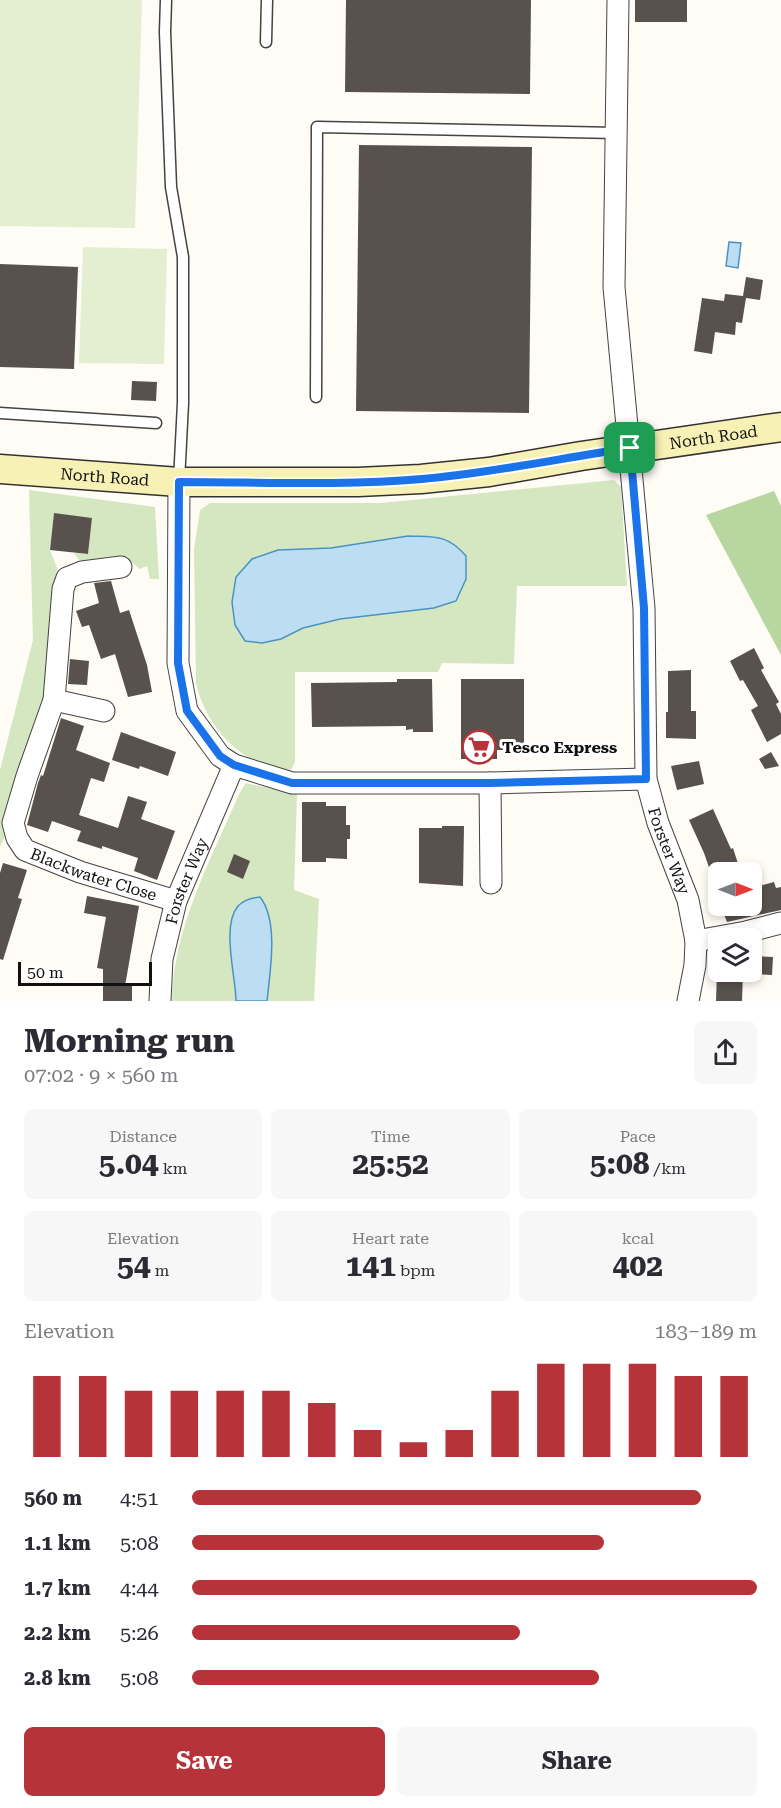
<!DOCTYPE html>
<html lang="en">
<head>
<meta charset="utf-8">
<style>
  body { margin:0; font-family:"Roboto Serif",serif; background:#f7f7f7; color:#2b2b33; height:100vh; display:flex; flex-direction:column; font-size:22px; white-space:nowrap }
  * { box-sizing:border-box; margin:0 }
  p { font-size:20px; color:#7c7c81 }
  .icon { flex:none; width:33px; height:33px; fill:none; stroke:currentColor; stroke-width:2; stroke-linecap:round; stroke-linejoin:round }
  .map { position:relative; height:1001px; overflow:hidden }
  .drawer { display:flex; flex-direction:column; background:#fff; flex:1 }
  .drawer>* { flex:none }
  .needle { width:39px; rotate:90deg }
  .fabs { position:absolute; left:708px; top:862px; display:grid; gap:12px }
  .fabs a { display:grid; place-items:center; width:54px; height:54px; border-radius:9px; background:#fff; box-shadow:0 3px 9px #0003; font-size:30px }
  .scale { position:absolute; left:18px; bottom:15px; width:134px; box-sizing:border-box; padding-left:6px; border:3px solid #101010; border-top:0; font-size:16px; line-height:21px; white-space:nowrap; color:#101010; -webkit-text-stroke:4px #fff; paint-order:stroke }
  .pin { position:absolute; display:grid; place-items:center; width:51px; height:51px; color:#fff; margin:-26px; border-radius:12px; box-shadow:0 3px 9px #0006 }
  .round { display:grid; place-items:center; flex:none; width:63px; height:63px; border-radius:9px; background:#f7f7f7 }
  .head { display:flex; align-items:center; justify-content:space-between; height:102px; padding:0 24px }
  h1 { font-size:33px; font-weight:700; line-height:45px }
  .figures { display:grid; grid-template-columns:repeat(3,1fr); gap:9px; height:102px; padding:6px 24px }
  .figures div { display:grid; align-content:center; border-radius:9px; background:#f7f7f7; text-align:center }
  .figures b { font-size:30px; font-weight:700 }
  .figures small { font-size:16px; font-weight:400 }
  .figures p { font-size:16px }
  .chart { height:168px; padding:12px 24px }
  .chart p { display:flex; justify-content:space-between }
  .chart svg { width:100%; height:108px; margin-top:6px; stroke:#b63339; stroke-width:6 }
  .primary-button { display:flex; gap:12px; margin-top:auto; padding:12px 24px }
  .primary-button a { flex:1; height:69px; border-radius:9px; background:#b63339; color:#fff; font-size:24px; font-weight:700; line-height:69px; text-align:center }
  .primary-button a+a { background:#f7f7f7; color:#2b2b33 }
  ul { padding:0 24px; list-style:none; font-size:20px }
  li { display:grid; grid-template-columns:96px 72px 1fr; align-items:center; height:45px }
  li i { height:15px; border-radius:8px; background:#b63339 }
  .map>svg:first-child { display:block }
  .green { fill:#d4e7c0 }
  .forest { fill:#b8d6a0 }
  .pitch { fill:#e4efd1 }
  .water { fill:#bddef2; stroke:#4a92c3; stroke-width:1.5 }
  .building { fill:#58514d }
  .lines { fill:none; stroke-linecap:round; stroke-linejoin:round }
  .service-casing { stroke:#434343; stroke-width:13 }
  .minor-casing { stroke:#434343; stroke-width:23 }
  .secondary-casing { stroke:#323232; stroke-width:31 }
  .service { stroke:#fff; stroke-width:10 }
  .minor { stroke:#fff; stroke-width:21 }
  .secondary { stroke:#f8f1b5; stroke-width:28 }
  .route-casing { stroke:#fff; stroke-width:12 }
  .route { stroke:#1a73e8; stroke-width:8 }
  .labels { text-anchor:middle; stroke-width:6; stroke-linejoin:round; paint-order:stroke }
  .street-label { font-size:16px; fill:#101010; stroke:#fff }
  .poi-label { font-size:16px; font-weight:bold; fill:#101010; stroke:#fff; text-anchor:start }
</style>
</head>
<body>
<div class="map">
<svg width="781" height="1001" viewBox="0 0 781 1001">
  <rect width="100%" height="100%" fill="#fefcf4"/>
  <!-- green -->
  <g class="green">
    <path d="M614,480L621,487L627,586H517L514,664L442,663L438,672H295V762L291,770C284,773 276,769 269,767C232,755 204,720 196,683L194,549L200,510L210,503H381Z"/>
    <path d="M29,490L155,507L159,579H150L147,566L139,569C117,545 105,562 79,560L74,553L88,554L92,518L54,514L50,550L57,568L46,694L8,829L0,847V770L33,640Z"/>
    <path d="M246,783L297,794L294,890L319,899L314,1001H172C173,928 211,860 239,794Z"/>
  </g>
  <!-- forest -->
  <polygon class="forest" points="774,491 781,506 781,655 706,515"/>
  <!-- pitch -->
  <g class="pitch">
    <polygon points="0,0 142,0 135,228 0,226"/>
    <polygon points="83,247 167,249 164,364 79,363"/>
  </g>
  <!-- water -->
  <g class="water">
    <polygon points="729,242 741,243 738,268 726,266"/>
    <path d="M408,536C435,537 447,534 466,556V579L456,601L434,608L340,619L303,628L281,639L262,643L245,641L235,625L232,602L236,577L252,559L278,550L331,548Z"/>
    <path d="M260,897C279,921 270,972 267,1001H236C236,977 221,926 238,906C244,900 251,898 260,897Z"/>
  </g>
  <!-- building -->
  <g class="building">
    <polygon points="346,0 531,0 530,94 345,92"/>
    <rect x="635" y="0" width="52" height="22"/>
    <polygon points="359,145 532,147 529,413 356,411"/>
    <polygon points="0,264 78,267 74,369 0,367"/>
    <polygon points="746,277 763,280 760,300 746,298 742,323 736,322 735,335 715,332 712,354 694,351 702,298 724,301 725,294 743,296"/>
    <polygon points="132,381 157,382 156,401 131,400"/>
    <polygon points="54,513 92,518 88,554 50,550"/>
    <polygon points="111,581 120,613 129,610 147,665 152,692 128,697 115,654 101,659 89,625 82,627 76,611 99,603 94,583"/>
    <polygon points="754,648 764,668 761,670 779,702 776,704 781,714 781,734 767,742 751,710 758,706 743,680 740,681 730,661"/>
    <polygon points="70,659 89,661 87,685 68,684"/>
    <polygon points="691,670 691,711 696,711 696,739 666,738 666,712 668,712 668,671"/>
    <polygon points="397,679 432,679 433,732 413,732 413,729 406,730 406,726 312,727 311,683 397,682"/>
    <polygon points="461,679 524,679 524,750 497,750 497,759 461,759"/>
    <polygon points="61,718 84,726 76,750 110,763 104,782 91,778 79,815 118,828 128,796 147,802 141,819 175,831 157,880 134,871 138,858 102,846 102,849 77,841 81,831 52,821 48,832 27,825 38,783 41,775 43,776"/>
    <polygon points="121,732 176,752 168,776 140,766 139,769 112,760"/>
    <polygon points="771,752 779,766 765,769 759,759"/>
    <polygon points="699,761 704,784 677,790 671,766"/>
    <polygon points="302,802 326,802 326,806 346,806 346,825 350,825 350,839 347,839 347,859 326,858 326,862 302,862"/>
    <polygon points="713,809 731,849 733,848 741,873 711,873 704,853 689,820"/>
    <polygon points="442,826 464,826 463,886 419,883 419,828 442,828"/>
    <polygon points="234,854 250,861 243,879 227,872"/>
    <polygon points="3,863 27,870 18,898 22,899 3,960 0,959 0,873"/>
    <polygon points="774,882 776,888 781,887 781,910 727,922 721,906 752,906 752,888"/>
    <polygon points="87,896 139,906 125,986 132,986 132,1001 103,1001 103,969 97,968 106,917 84,913"/>
    <polygon points="752,956 773,957 772,975 752,974"/>
    <polygon points="717,972 743,972 742,1001 716,1001"/>
  </g>
  <g class="lines">
    <defs>
      <g id="service">
        <polyline points="166,0 165,32 171,187 183,257 183,403 179,481"/>
        <polyline points="266,42 267,0"/>
        <polyline points="316,397 317,127 616,133"/>
        <polyline points="0,413 156,423"/>
      </g>
      <g id="minor">
        <path id="s1" d="M618,0L614,287L644,608L646,779L658,823L688,900L696,941L695,965L688,1001"/>
        <polyline points="179,482 178,663 187,711 220,756 234,765 292,783 490,783 646,779"/>
        <path id="s2" d="M121,567L82,572L67,578L63,589L54,700L27,776L13,823L17,838L25,850L80,872L176,901"/>
        <polyline points="54,700 104,711"/>
        <polyline points="490,783 491,883"/>
        <polyline points="696,941 746,932 781,923"/>
        <path id="s3" d="M160,1001L162,959L176,901L234,765"/>
      </g>
      <g id="secondary">
        <path id="s4" d="M0,469L179,482H358L421,479L489,472L581,456L781,427"/>
      </g>
    </defs>
    <!-- service casing -->
    <use href="#service" class="service-casing"/>
    <!-- minor casing -->
    <use href="#minor" class="minor-casing"/>
    <!-- secondary casing -->
    <use href="#secondary" class="secondary-casing"/>
    <!-- service -->
    <use href="#service" class="service"/>
    <!-- minor -->
    <use href="#minor" class="minor"/>
    <!-- secondary -->
    <use href="#secondary" class="secondary"/>
  </g>
  <g class="lines">
    <defs>
      <path id="route" d="M630,448L644,608L646,779L490,783H292L234,765L220,756L187,711L178,663L179,482C260,482 341,486 422,479C492,473 561,458 630,448Z"/>
    </defs>
    <!-- route casing -->
    <use href="#route" class="route-casing"/>
    <!-- route -->
    <use href="#route" class="route"/>
  </g>
  <!-- icons -->
  <defs>
    <symbol id="supermarket-ring" viewBox="-11 -11 22 22"><circle r="9.5" fill="#fff" stroke="#b63339" stroke-width="1.5"/><path d="M-6-5.5h2.5l.6 2H6L4.5 2H-2.5L-4.4-4H-6ZM-1.5 3.2a1.3 1.3 0 1 0 .1 0ZM3 3.2a1.3 1.3 0 1 0 .1 0Z" fill="#b63339"/></symbol>
  </defs>
  <g fill-rule="evenodd">
    <use href="#supermarket-ring" x="460" y="728" width="38" height="38"/>
  </g>
  <g class="labels">
    <!-- street labels -->
    <g class="street-label">
      <text dy="6" stroke="none"><textPath href="#s4" startOffset="717">North Road</textPath></text>
      <text dy="6" stroke="none"><textPath href="#s4" startOffset="105">North Road</textPath></text>
      <text dy="6" stroke="none"><textPath href="#s1" startOffset="856">Forster Way</textPath></text>
      <text dy="6" stroke="none"><textPath href="#s2" startOffset="411">Blackwater Close</textPath></text>
      <text dy="6" stroke="none"><textPath href="#s3" startOffset="124">Forster Way</textPath></text>
    </g>
    <!-- poi labels -->
    <g class="poi-label">
      <text x="502" y="753">Tesco Express</text>
    </g>
  </g>
</svg>
<div class="fabs">
<a><svg class="needle" viewBox="-14 -14 28 28"><path d="M0-13l5 13h-10z" fill="#e53935"/><path d="M0 13l5-13h-10z" fill="#7c7c81"/></svg></a>
<a><svg class="icon" aria-label="layers" viewBox="0 0 24 24"><path d="M12 4l9 5-9 5-9-5zM3 14l9 5 9-5"/></svg></a>
</div>
<div class="scale">50 m</div>
<div class="pin" style="left:630px;top:448px;background:#1e9e55"><svg class="icon" aria-label="arrive" viewBox="0 0 24 24"><path d="M6 21V4h12l-3 4 3 4H6"/></svg></div>
</div>
<section class="drawer">
<div class="head"><div><h1>Morning run</h1><p>07:02 · 9 × 560 m</p></div><a class="round"><svg class="icon" aria-label="share" viewBox="0 0 24 24"><path d="M12 15V3M7 8l5-5 5 5M5 13v7h14v-7"/></svg></a></div>
<div class="figures">
<div><p>Distance</p><b>5.04<small> km</small></b></div>
<div><p>Time</p><b>25:52</b></div>
<div><p>Pace</p><b>5:08<small> /km</small></b></div>
</div>
<div class="figures">
<div><p>Elevation</p><b>54<small> m</small></b></div>
<div><p>Heart rate</p><b>141<small> bpm</small></b></div>
<div><p>kcal</p><b>402</b></div>
</div>
<div class="chart"><p><span>Elevation</span>183–189 m</p>
<svg viewBox="0 0 160 44" preserveAspectRatio="none"><path d="M5 44V11M15 44V11M25 44V17M35 44V17M45 44V17M55 44V17M65 44V22M75 44V33M85 44V38M95 44V33M105 44V17M115 44V6M125 44V6M135 44V6M145 44V11M155 44V11"/></svg>
</div>
<ul>
<li><b>560 m</b>4:51<i style="width:90%"></i></li>
<li><b>1.1 km</b>5:08<i style="width:73%"></i></li>
<li><b>1.7 km</b>4:44<i style="width:100%"></i></li>
<li><b>2.2 km</b>5:26<i style="width:58%"></i></li>
<li><b>2.8 km</b>5:08<i style="width:72%"></i></li>
</ul>
<div class="primary-button"><a>Save</a><a>Share</a></div>
</section>
</body>
</html>
